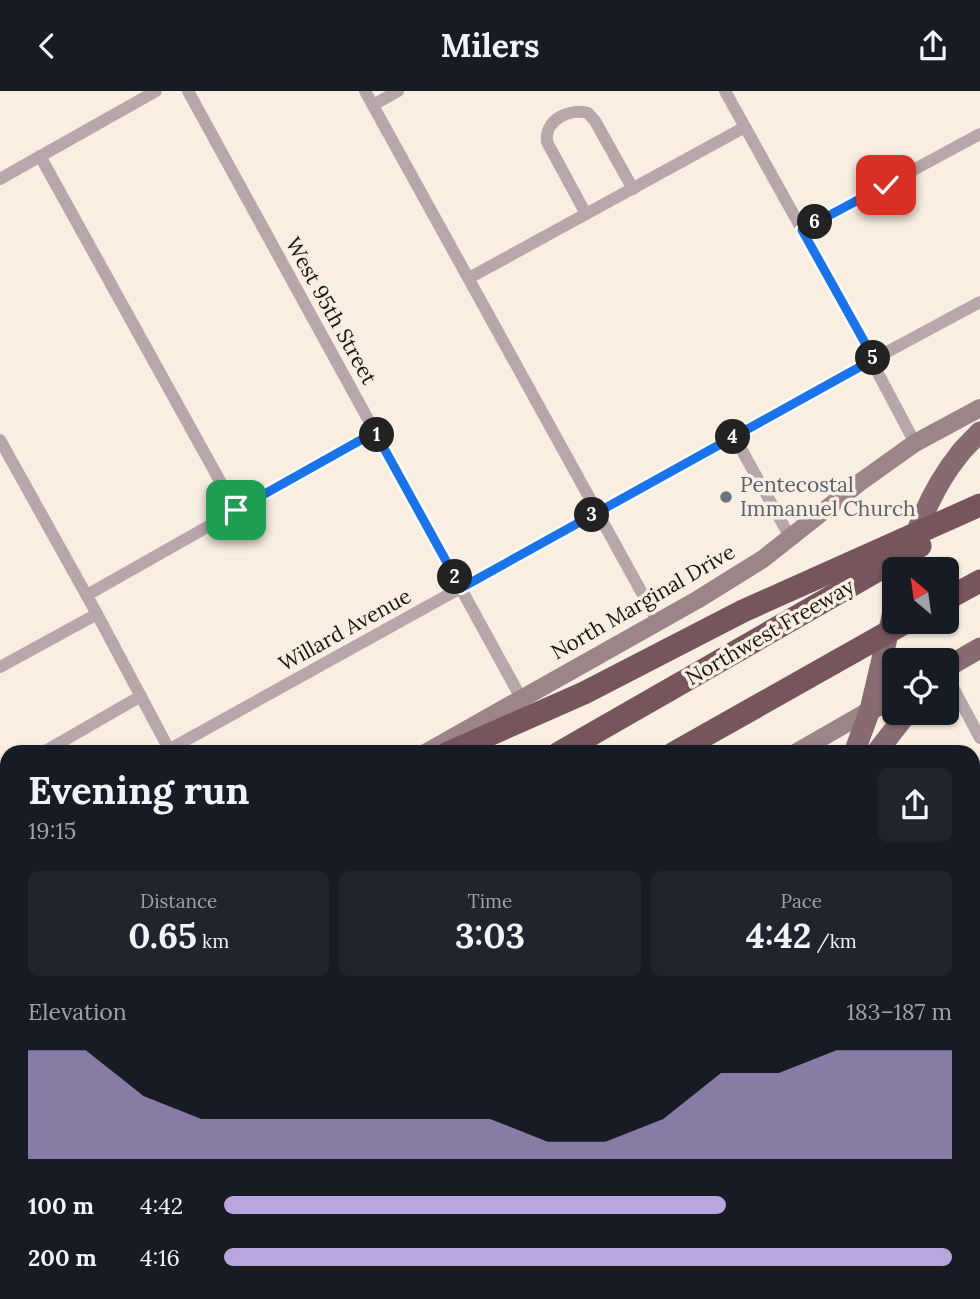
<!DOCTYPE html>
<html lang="en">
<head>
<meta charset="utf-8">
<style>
  body { margin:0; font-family:Lora,serif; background:#20242c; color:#f1f3f6; height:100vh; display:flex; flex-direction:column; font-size:26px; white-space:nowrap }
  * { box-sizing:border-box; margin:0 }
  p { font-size:23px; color:#9ea1a6 }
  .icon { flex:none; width:38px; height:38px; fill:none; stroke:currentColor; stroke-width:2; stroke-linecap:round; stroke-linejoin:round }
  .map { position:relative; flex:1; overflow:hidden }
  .details { position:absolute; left:0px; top:654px; width:980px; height:555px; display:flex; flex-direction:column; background:#171b24; border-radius:21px 21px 0 0; box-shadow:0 2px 5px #0004 }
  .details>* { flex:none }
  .needle { width:46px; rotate:331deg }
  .tools { position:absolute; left:882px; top:466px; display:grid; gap:14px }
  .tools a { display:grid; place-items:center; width:77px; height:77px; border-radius:10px; background:#171b24; box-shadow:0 2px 5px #0004; font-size:35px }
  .pin { position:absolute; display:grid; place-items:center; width:60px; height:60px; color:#fff; margin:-30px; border-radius:14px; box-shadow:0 4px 10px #0006 }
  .km { position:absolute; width:35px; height:35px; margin:-18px; border-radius:50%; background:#222; color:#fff; font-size:19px; line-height:35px; text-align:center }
  .round { display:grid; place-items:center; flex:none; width:74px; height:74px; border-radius:10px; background:#20242c }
  .head { display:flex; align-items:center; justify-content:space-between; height:119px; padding:0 28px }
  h1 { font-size:38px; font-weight:700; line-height:52px }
  .metrics { display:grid; grid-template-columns:repeat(3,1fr); gap:10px; height:119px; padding:7px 28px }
  .metrics div { display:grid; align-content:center; border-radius:10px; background:#20242c; text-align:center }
  .metrics b { font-size:35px; font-weight:700 }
  .metrics small { font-size:19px; font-weight:400 }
  .metrics p { font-size:19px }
  .chart { height:196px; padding:14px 28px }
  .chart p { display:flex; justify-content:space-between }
  .chart svg { width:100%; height:126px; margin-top:7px; fill:#b8a6de; opacity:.7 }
  ul { padding:0 28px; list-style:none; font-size:23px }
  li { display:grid; grid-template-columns:112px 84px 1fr; align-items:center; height:52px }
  li i { height:18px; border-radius:9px; background:#b8a6de }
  header { display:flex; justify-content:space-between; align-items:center; height:91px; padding:0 28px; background:#171b24; font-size:32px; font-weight:700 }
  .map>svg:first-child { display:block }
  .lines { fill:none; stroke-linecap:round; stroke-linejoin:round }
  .street { stroke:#b8a7aa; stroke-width:12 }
  .secondary { stroke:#9c8489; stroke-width:18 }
  .primary { stroke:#876b71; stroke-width:21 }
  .highway { stroke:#76555d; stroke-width:23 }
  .route-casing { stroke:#fff; stroke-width:14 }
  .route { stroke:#1a73e8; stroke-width:9 }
  .worship-dot { fill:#6b7280; stroke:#f8eee2; stroke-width:2.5 }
  .labels { text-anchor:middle; stroke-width:7; stroke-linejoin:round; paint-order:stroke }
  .street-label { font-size:21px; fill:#1a1713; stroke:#f8eee2 }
  .worship-label { font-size:21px; fill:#5b616d; stroke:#f8eee2; text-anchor:start }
</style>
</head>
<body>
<header><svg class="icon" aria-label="back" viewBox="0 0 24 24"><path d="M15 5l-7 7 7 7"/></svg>Milers<svg class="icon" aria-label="share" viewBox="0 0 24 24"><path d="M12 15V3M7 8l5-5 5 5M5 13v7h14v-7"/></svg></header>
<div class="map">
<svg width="980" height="1208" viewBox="0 0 980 1208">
  <rect width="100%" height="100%" fill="#f8eee2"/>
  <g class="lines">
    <!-- street -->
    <g class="street">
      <polyline points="188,0 521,607"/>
      <polyline points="365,0 658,531"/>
      <polyline points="725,0 874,268"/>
      <polyline points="373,14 398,0"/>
      <polyline points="40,65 236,419"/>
      <polyline points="0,88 156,0"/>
      <path d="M586,123L547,51C544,29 569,17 588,22L595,30L633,98"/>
      <polyline points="802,139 980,43"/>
      <polyline points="469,187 745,36"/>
      <polyline points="871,269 915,352"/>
      <polyline points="734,345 790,446"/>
      <polyline points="0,349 97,523 171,662"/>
      <polyline points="87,504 375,341"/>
      <polyline points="0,576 97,523"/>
      <polyline points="947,585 980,647"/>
      <polyline points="170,658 874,268 980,211"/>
      <polyline points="42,662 141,605"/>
      <polyline points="0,685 7,681"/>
      <polyline points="0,826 7,822"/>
      <polyline points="973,906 980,919"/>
      <polyline points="973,1196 979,1208"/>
      <polyline points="134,1202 138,1208"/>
      <polyline points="280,1202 283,1208"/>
      <polyline points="645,1202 649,1208"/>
      <polyline points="807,1202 810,1208"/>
      <polyline points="69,1208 74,1202"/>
    </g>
    <!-- secondary -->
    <g class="secondary">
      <polyline points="425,662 697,509 763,468 859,392 915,352 980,317"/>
      <polyline points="795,662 870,619"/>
      <polyline points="0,892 7,888"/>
      <polyline points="0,931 7,933"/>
    </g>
    <!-- primary -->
    <g class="primary">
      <path d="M904,478C916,438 932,397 958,365C964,356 973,349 980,341"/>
      <polyline points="947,576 980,557"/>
      <polyline points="870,619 894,606"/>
      <polyline points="854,662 870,619 894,517"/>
      <polyline points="876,662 908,621"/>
      <polyline points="460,1208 464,1202"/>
    </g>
    <!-- highway -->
    <g class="highway">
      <polyline points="947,508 980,490"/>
      <polyline points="448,662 584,602 743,520 980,414"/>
      <polyline points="559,662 920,455"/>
      <polyline points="674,662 908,530"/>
      <polyline points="0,1106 7,1097"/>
      <polyline points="0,1207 7,1197"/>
    </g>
  </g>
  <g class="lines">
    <defs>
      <polyline id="route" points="236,419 375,341 461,497 874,268 802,139 886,94"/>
    </defs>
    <!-- route casing -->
    <use href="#route" class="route-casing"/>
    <!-- route -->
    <use href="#route" class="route"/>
  </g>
  <!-- markers -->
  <circle class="worship-dot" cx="726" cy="406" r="7"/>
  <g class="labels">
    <!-- street labels -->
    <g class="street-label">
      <text transform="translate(331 220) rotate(61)" y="7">West 95th Street</text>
      <text transform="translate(643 511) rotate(-30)" y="7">North Marginal Drive</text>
      <text transform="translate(345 539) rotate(-29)" y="7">Willard Avenue</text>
      <text transform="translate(770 541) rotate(-30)" y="7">Northwest Freeway</text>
    </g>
    <!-- worship labels -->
    <g class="worship-label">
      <text x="740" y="401">Pentecostal<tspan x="740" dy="24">Immanuel Church</tspan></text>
    </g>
  </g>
</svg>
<div class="tools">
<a><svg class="needle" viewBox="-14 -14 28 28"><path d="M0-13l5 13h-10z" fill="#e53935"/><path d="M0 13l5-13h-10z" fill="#9ea1a6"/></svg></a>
<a><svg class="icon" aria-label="locate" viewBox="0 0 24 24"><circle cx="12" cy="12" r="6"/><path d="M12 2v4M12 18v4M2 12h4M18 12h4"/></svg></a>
</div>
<div class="pin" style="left:236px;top:419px;background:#1e9e55"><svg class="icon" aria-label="arrive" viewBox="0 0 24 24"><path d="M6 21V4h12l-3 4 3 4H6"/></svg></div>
<div class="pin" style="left:886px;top:94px;background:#d93025"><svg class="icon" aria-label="check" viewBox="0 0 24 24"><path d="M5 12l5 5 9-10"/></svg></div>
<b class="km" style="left:377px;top:344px">1</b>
<b class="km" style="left:455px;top:486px">2</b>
<b class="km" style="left:592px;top:424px">3</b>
<b class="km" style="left:733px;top:346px">4</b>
<b class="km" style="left:873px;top:267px">5</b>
<b class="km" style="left:815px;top:131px">6</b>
<section class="details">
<div class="head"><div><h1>Evening run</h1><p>19:15</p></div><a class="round"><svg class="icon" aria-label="share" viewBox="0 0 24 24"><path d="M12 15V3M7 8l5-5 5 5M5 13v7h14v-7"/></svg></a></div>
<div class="metrics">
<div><p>Distance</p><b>0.65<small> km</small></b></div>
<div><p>Time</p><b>3:03</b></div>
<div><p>Pace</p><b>4:42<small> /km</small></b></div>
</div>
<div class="chart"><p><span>Elevation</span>183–187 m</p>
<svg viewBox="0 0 160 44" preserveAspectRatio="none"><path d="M0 44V6L10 6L20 22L30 30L40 30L50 30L60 30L70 30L80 30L90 38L100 38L110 30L120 14L130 14L140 6L150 6L160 6V44z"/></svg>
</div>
<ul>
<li><b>100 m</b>4:42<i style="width:69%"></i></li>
<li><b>200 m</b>4:16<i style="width:100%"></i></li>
</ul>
</section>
</div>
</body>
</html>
